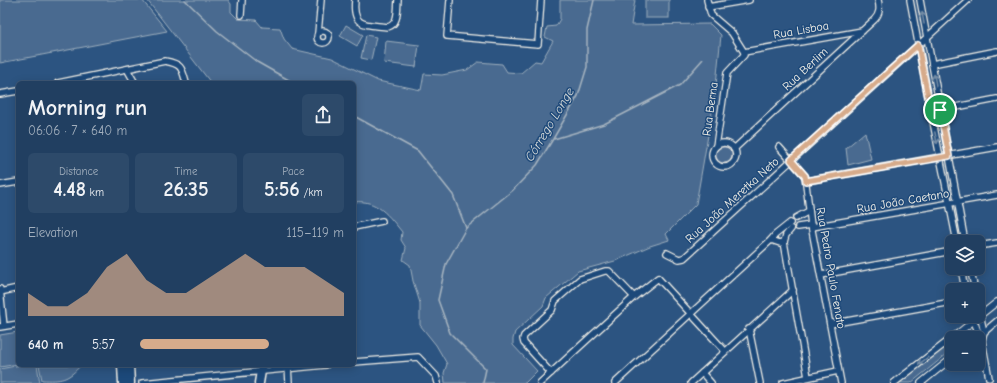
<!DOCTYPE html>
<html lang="en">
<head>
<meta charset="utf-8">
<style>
  body { margin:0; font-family:"Comic Neue",sans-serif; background:#2d4a6a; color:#f1f3f6; height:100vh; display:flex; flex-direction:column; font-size:15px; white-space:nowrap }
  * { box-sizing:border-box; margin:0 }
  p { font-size:13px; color:#a2afbd }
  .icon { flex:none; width:22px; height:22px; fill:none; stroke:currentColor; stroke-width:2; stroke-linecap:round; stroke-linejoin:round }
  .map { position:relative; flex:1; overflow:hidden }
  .side { position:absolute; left:16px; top:81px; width:340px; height:286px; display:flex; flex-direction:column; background:#213f61; border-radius:6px; box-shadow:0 2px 10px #0003,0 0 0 1px #3e5876 }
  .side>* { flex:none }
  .controls { position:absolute; left:945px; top:235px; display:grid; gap:8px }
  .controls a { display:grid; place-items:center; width:40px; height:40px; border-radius:6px; background:#213f61; box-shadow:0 2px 10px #0003,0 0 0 1px #3e5876; font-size:20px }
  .pin { position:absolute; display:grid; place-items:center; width:34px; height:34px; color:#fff; margin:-17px; border:2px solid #fff; border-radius:50%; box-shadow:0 1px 4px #0007 }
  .round { display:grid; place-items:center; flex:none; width:42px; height:42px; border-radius:6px; background:#2d4a6a }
  .overview { display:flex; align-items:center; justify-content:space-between; height:68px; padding:0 12px }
  h1 { font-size:22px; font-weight:700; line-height:30px }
  .figures { display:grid; grid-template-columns:repeat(3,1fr); gap:6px; height:68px; padding:4px 12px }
  .figures div { display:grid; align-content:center; border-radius:6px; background:#2d4a6a; text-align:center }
  .figures b { font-size:20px; font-weight:700 }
  .figures small { font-size:11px; font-weight:400 }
  .figures p { font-size:11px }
  .chart { height:112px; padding:8px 12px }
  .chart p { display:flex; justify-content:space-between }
  .chart svg { width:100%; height:72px; margin-top:4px; fill:#d6ab8b; opacity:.7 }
  ul { padding:0 12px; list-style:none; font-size:13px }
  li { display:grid; grid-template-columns:64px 48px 1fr; align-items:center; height:30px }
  li i { height:10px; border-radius:5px; background:#d6ab8b }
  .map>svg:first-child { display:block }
  .green { fill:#496b90; stroke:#9eaebc }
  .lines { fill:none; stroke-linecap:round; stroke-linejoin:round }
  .stream { stroke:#a7b4c0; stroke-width:1.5 }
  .street-casing { stroke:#f4f1e8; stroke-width:8 }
  .secondary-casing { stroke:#f4f1e8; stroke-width:11 }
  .street { stroke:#1f4a7a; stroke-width:5.5 }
  .secondary { stroke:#1f4a7a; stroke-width:8 }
  .oneway { stroke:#748da6 }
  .route-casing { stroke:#fff; stroke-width:8 }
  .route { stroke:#d6ab8b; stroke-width:5 }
  .labels { text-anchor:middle; stroke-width:3; stroke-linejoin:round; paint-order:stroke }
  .street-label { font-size:12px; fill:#f4f1e8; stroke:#1f4a7a }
  .water-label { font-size:13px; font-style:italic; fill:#dadddb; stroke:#1f4a7a }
</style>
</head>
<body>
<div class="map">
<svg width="997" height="383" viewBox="0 0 997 383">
  <rect width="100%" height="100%" fill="#2c5481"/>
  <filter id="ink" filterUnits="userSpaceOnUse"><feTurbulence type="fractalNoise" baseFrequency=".025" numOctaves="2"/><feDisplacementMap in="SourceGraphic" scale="8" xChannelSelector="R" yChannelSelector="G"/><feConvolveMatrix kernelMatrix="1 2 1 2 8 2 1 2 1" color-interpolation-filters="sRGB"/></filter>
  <g filter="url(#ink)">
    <!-- green -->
    <g class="green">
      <polygon points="0,0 142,0 167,31 0,63"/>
      <path d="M147,0H228L231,4V12L238,19L256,20L262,27L280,28L284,39L292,49L332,58L378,81L421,90L424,74L442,75L467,70L478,62L502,64L507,72L521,73L535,61L541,62L553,41L545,37L547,27L556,26L560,19V0H635L631,25L710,24L721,35L715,95L696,204L666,234L669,240L650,246L615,261L578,271L546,298L543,306L515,332L513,339V345L537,371L525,383H445L444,373L447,364L436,345L420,325V303L413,281L410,265L403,260L406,248L401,240L402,232C389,216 377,199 354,202V83H211Z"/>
      <rect x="645" y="0" width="24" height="18"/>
      <polygon points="346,25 363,35 357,46 340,36"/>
      <polygon points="366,35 376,37 371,60 361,58"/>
      <polygon points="386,41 419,45 416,67 384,63"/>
      <polygon points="865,132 871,159 848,165 846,148"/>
      <circle cx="724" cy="155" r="8"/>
      <polygon points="18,332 18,364 0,367 0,335"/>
      <polygon points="952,340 952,350 911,383 898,383"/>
      <polygon points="21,365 37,365 40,383 0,383 0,369"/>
      <path d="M39,365H81C68,380 61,381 42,380Z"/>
    </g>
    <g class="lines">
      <!-- stream -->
      <g class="stream">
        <polyline points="185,0 217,31 257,62 294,83"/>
        <polyline points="354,116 418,151 453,195 466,228 446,264 438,300 450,333 486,369 483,383"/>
        <polyline points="554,139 604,124 680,85 703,59"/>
        <polyline points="466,228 512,191 537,165 553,139 578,96 587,67 587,30 594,0"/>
      </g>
      <defs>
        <g id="street">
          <path d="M355,0C352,28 366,24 388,27C399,24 397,9 398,0"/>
          <polyline points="450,0 447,36 538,44 541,0"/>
          <polyline points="707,0 711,15 732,33 744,52 744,55 727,73 716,146"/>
          <polyline points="910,0 931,112 957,242"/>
          <polyline points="920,0 965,242"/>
          <polyline points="708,7 749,0"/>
          <polyline points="241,15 242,0"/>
          <circle cx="323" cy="37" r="6"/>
          <polyline points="318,33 321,0"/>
          <polyline points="744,52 862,31"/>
          <polyline points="932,64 997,51"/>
          <polyline points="127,69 135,83"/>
          <path d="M58,83L165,61C182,64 182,68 186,83"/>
          <polyline points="0,94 18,91"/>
          <polyline points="931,112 997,99"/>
          <circle cx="724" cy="155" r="12"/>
          <polyline points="779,147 805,176 811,225 841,383"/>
          <path d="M734,149L874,20C880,14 880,8 878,0"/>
          <polyline points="806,181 997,147"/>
          <polyline points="0,185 18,182"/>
          <polyline points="796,218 809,211"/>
          <polyline points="354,227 382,221"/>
          <polyline points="798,227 811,225"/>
          <polyline points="812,227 997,195"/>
          <polyline points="771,240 775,235 790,223"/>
          <polyline points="784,242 808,377"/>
          <polyline points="978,246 997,243"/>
          <polyline points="667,253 679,259 684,258 968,0"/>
          <polyline points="961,268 965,290"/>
          <polyline points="970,268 975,290"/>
          <polyline points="821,275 952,251"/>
          <polyline points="0,289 4,326"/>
          <polyline points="0,292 18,288"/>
          <polyline points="978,306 984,332 982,341 989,378"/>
          <path d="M970,316C977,323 977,333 982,341"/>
          <polyline points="830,324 952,302"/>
          <polyline points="0,327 18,324"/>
          <polyline points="749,329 760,383"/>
          <polyline points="983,333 997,321"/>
          <polyline points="952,338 997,302"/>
          <polyline points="354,362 418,357 436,376 438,383"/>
          <polyline points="288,365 289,383"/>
          <polyline points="551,373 524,343 523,339 524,336 552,310 555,301 580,279 605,271 609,271 634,297"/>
          <polyline points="702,373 711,383"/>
          <polyline points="142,383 326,365"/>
          <polyline points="540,383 634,297 658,278 725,351"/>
          <polyline points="615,383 771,240 780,243 784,242 786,235 791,229"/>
          <polyline points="691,383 793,290"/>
          <polyline points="783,383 838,371"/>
          <polyline points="894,383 952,338"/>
          <polyline points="921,383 952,358"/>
        </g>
        <g id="secondary">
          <polyline points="122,365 123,383"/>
          <polyline points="129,365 130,383"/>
          <polyline points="259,383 262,365"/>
        </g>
      </defs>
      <!-- street casing -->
      <use href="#street" class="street-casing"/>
      <!-- secondary casing -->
      <use href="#secondary" class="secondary-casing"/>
      <!-- street -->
      <use href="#street" class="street"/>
      <!-- secondary -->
      <use href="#secondary" class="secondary"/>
    </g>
    <!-- one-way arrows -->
    <defs><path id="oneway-shaft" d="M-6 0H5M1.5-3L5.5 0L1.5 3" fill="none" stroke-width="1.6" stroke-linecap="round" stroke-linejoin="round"/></defs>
    <g class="oneway">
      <use href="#oneway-shaft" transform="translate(923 18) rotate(-100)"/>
      <use href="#oneway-shaft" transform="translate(935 80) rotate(-100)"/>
      <use href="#oneway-shaft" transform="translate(936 138) rotate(79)"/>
      <use href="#oneway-shaft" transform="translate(923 361) rotate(142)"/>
    </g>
  </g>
  <g class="lines" filter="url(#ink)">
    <defs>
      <polygon id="route" points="918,45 931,112 940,110 949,156 806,181 805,176 791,160"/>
    </defs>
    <!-- route casing -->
    <use href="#route" class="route-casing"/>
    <!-- route -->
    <use href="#route" class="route"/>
  </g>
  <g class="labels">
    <!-- street labels -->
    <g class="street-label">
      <text transform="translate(801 30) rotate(-10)" y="4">Rua Lisboa</text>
      <text transform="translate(805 69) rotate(-43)" y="4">Rua Berlim</text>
      <text transform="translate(710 109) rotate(-82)" y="4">Rua Berna</text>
      <text transform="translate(732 200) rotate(-42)" y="4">Rua João Meretka Neto</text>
      <text transform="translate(903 201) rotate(-10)" y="4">Rua João Caetano</text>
      <text transform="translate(831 268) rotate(80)" y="4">Rua Pedro Paulo Fenato</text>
    </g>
    <!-- water labels -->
    <g class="water-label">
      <text transform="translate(549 124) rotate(-59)" y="5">Córrego Longe</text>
    </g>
  </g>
</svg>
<div class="controls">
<a><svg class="icon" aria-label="layers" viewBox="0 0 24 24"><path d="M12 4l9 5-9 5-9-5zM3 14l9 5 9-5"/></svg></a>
<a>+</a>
<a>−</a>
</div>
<div class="pin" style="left:940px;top:110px;background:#1e9e55"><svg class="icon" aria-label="arrive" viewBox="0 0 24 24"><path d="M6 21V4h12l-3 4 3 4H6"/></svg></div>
<section class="side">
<div class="overview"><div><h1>Morning run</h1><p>06:06 · 7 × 640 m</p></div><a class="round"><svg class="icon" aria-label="share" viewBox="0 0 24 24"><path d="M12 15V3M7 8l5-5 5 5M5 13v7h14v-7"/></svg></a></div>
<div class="figures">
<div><p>Distance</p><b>4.48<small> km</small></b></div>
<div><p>Time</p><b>26:35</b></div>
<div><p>Pace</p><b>5:56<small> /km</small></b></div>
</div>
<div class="chart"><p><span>Elevation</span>115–119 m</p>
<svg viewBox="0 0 160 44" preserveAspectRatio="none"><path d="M0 44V30L10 38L20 38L30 30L40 14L50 6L60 22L70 30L80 30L90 22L100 14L110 6L120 14L130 14L140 14L150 22L160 30V44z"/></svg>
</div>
<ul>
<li><b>640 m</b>5:57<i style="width:63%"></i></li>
</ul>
</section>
</div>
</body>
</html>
